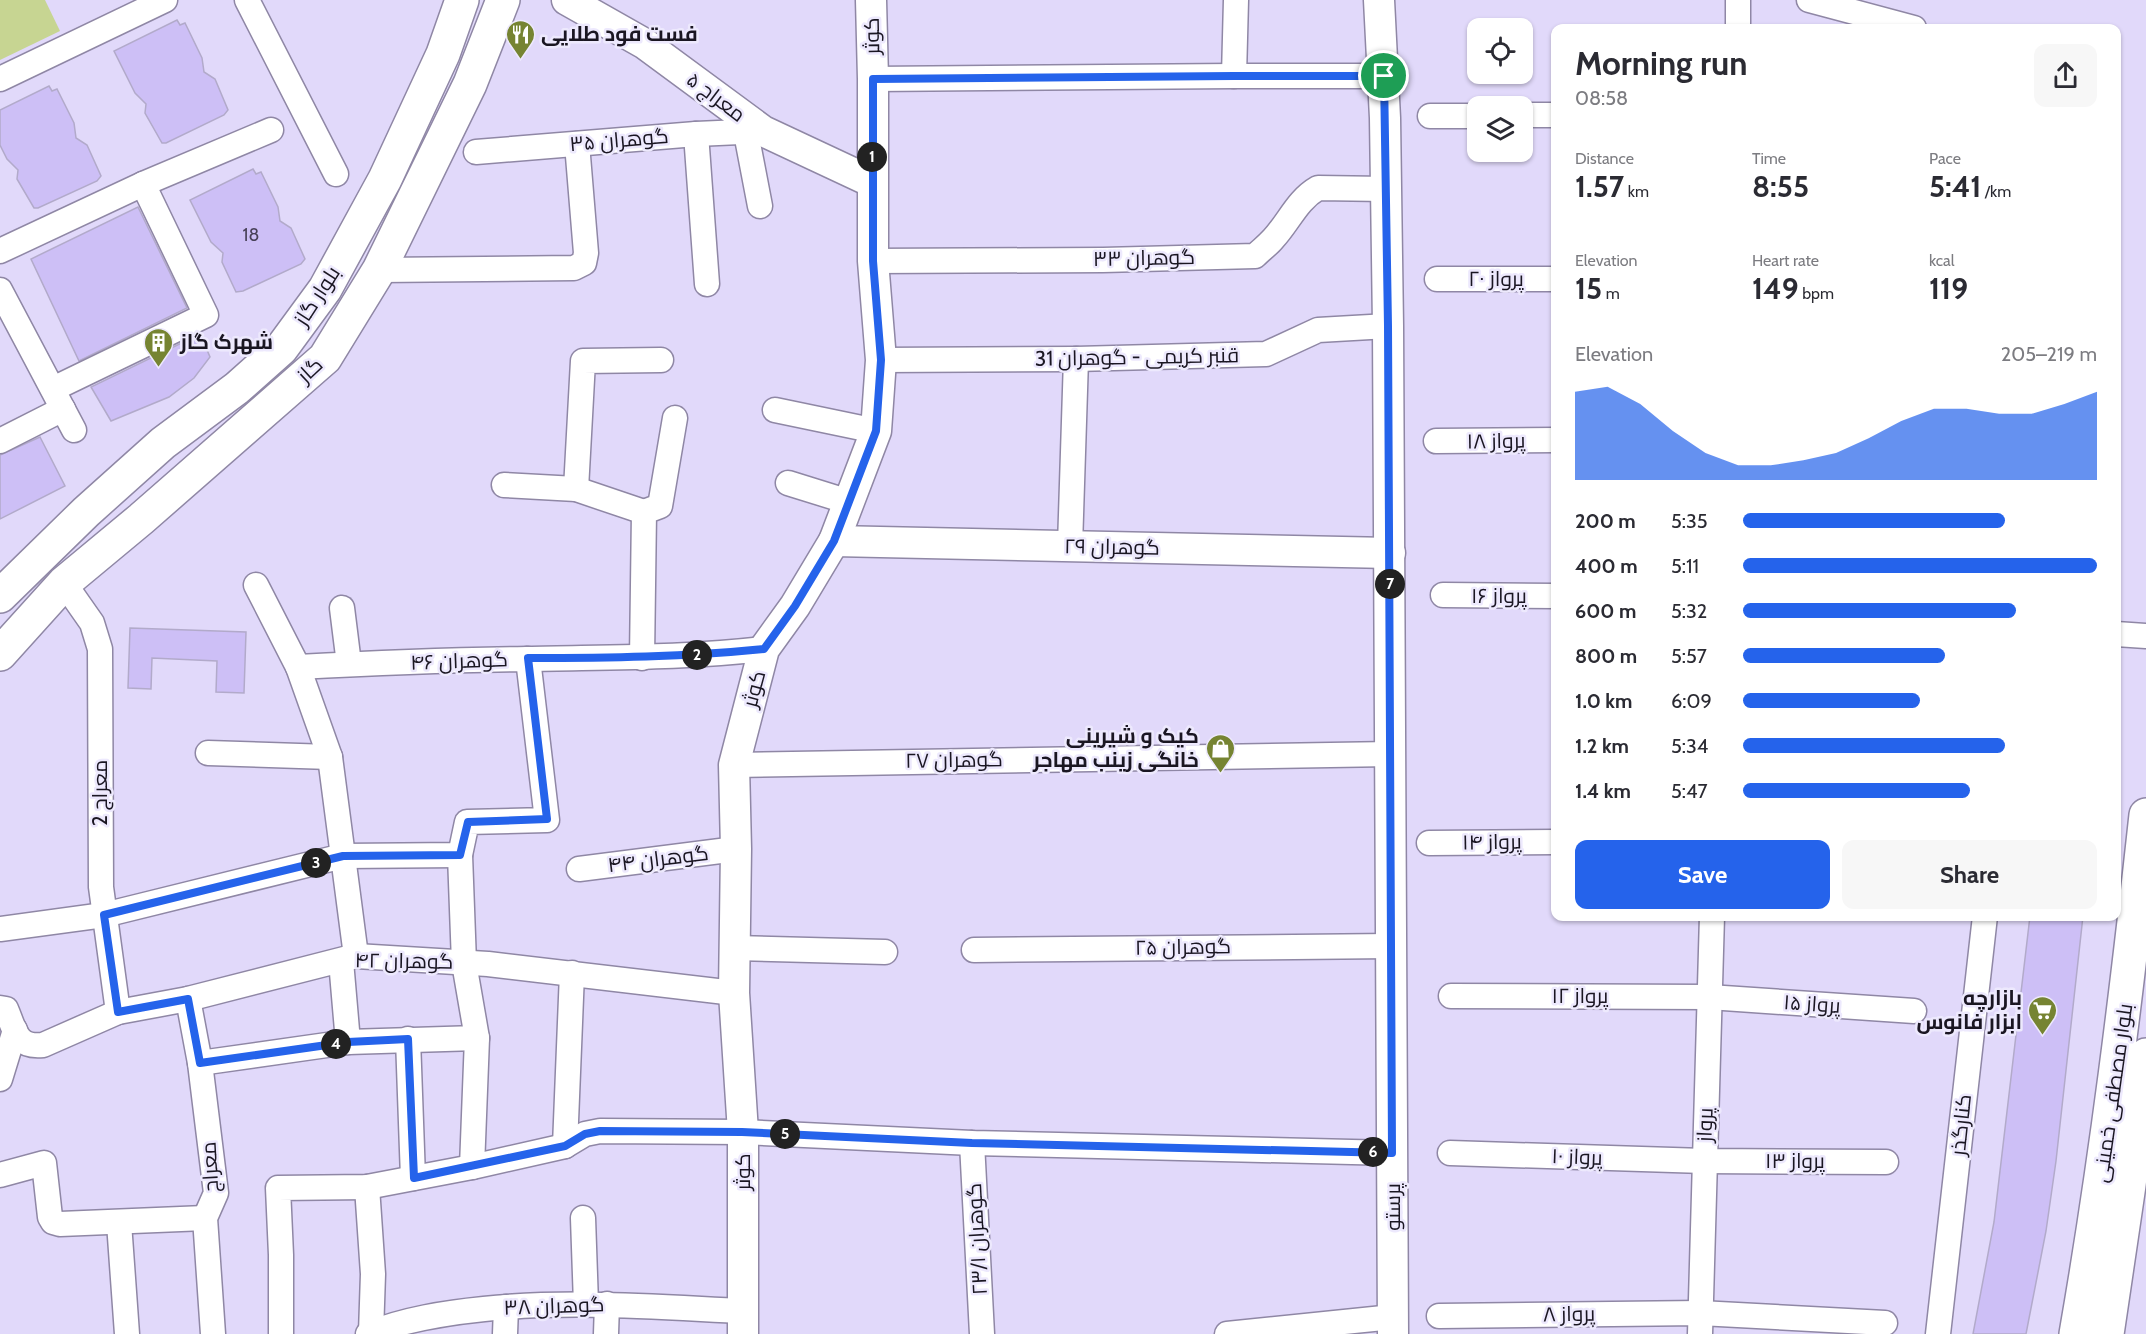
<!DOCTYPE html>
<html lang="en">
<head>
<meta charset="utf-8">
<style>
  body { margin:0; font-family:Cabin,Cairo,sans-serif; background:#f7f7f7; color:#2b2b33; height:100vh; display:flex; flex-direction:column; font-size:22px; white-space:nowrap }
  * { box-sizing:border-box; margin:0 }
  p { font-size:20px; color:#7c7c81 }
  .icon { flex:none; width:33px; height:33px; fill:none; stroke:currentColor; stroke-width:2; stroke-linecap:round; stroke-linejoin:round }
  .map { position:relative; flex:1; overflow:hidden }
  .panel { position:absolute; left:1551px; top:24px; width:570px; height:897px; display:flex; flex-direction:column; background:#fff; border-radius:12px; box-shadow:0 2px 4px #0004 }
  .panel>* { flex:none }
  .controls { position:absolute; left:1467px; top:18px; display:grid; gap:12px }
  .controls a { display:grid; place-items:center; width:66px; height:66px; border-radius:12px; background:#fff; box-shadow:0 2px 4px #0004; font-size:30px }
  .pin { position:absolute; display:grid; place-items:center; width:51px; height:51px; color:#fff; margin:-26px; border:3px solid #fff; border-radius:50%; box-shadow:0 2px 6px #0007 }
  .km { position:absolute; width:30px; height:30px; margin:-15px; border-radius:50%; background:#222; color:#fff; font-size:16px; line-height:30px; text-align:center }
  .round { display:grid; place-items:center; flex:none; width:63px; height:63px; border-radius:12px; background:#f7f7f7 }
  .summary { display:flex; align-items:center; justify-content:space-between; height:102px; padding:0 24px }
  h1 { font-size:33px; font-weight:700; line-height:45px }
  .metrics { display:grid; grid-template-columns:repeat(3,1fr); gap:9px; height:102px; padding:6px 24px }
  .metrics div { display:grid; align-content:center }
  .metrics b { font-size:30px; font-weight:700 }
  .metrics small { font-size:16px; font-weight:400 }
  .metrics p { font-size:16px }
  .chart { height:168px; padding:12px 24px }
  .chart p { display:flex; justify-content:space-between }
  .chart svg { width:100%; height:108px; margin-top:6px; fill:#2563eb; opacity:.7 }
  .action { display:flex; gap:12px; margin-top:auto; padding:12px 24px }
  .action a { flex:1; height:69px; border-radius:12px; background:#2563eb; color:#fff; font-size:24px; font-weight:700; line-height:69px; text-align:center }
  .action a+a { background:#f7f7f7; color:#2b2b33 }
  ul { padding:0 24px; list-style:none; font-size:20px }
  li { display:grid; grid-template-columns:96px 72px 1fr; align-items:center; height:45px }
  li i { height:15px; border-radius:8px; background:#2563eb }
  .map>svg:first-child { display:block }
  .green { fill:#c7d592 }
  .building { fill:#cdbff6; stroke:#b2aaca; stroke-width:1.5 }
  .lines { fill:none; stroke-linecap:round; stroke-linejoin:round }
  .minor-casing { stroke:#8f87a5; stroke-width:27 }
  .tertiary-casing { stroke:#8f87a5; stroke-width:33 }
  .secondary-casing { stroke:#8f87a5; stroke-width:36 }
  .minor { stroke:#fff; stroke-width:24 }
  .tertiary { stroke:#fff; stroke-width:30 }
  .secondary { stroke:#fff; stroke-width:33 }
  .route-casing { stroke:#fff; stroke-width:12 }
  .route { stroke:#2563eb; stroke-width:8 }
  .labels { text-anchor:middle; stroke-width:5; stroke-linejoin:round; paint-order:stroke }
  .number-label { font-size:18px; fill:#474057 }
  .poi-label { font-size:21px; font-weight:bold; fill:#1a1622; stroke:#ede9fd; text-anchor:start }
  .street-label { font-size:21px; fill:#1a1622; stroke:#ede9fd }
</style>
</head>
<body>
<div class="map">
<svg width="2146" height="1334" viewBox="0 0 2146 1334">
  <rect width="100%" height="100%" fill="#e1d9fa"/>
  <!-- green -->
  <polygon class="green" points="0,0 45,0 60,31 0,60"/>
  <!-- building -->
  <g class="building">
    <polygon points="177,20 180,25 185,23 202,58 204,72 215,79 228,110 224,115 166,143 162,143 145,113 146,104 135,93 114,51"/>
    <polygon points="49,86 52,91 57,89 74,123 76,138 87,145 101,176 97,181 38,208 34,208 17,179 18,170 7,159 0,145 0,110"/>
    <polygon points="253,169 256,174 261,172 278,207 280,221 291,228 305,259 301,264 243,291 236,292 222,262 223,253 211,242 190,200"/>
    <polygon points="138,207 187,308 79,361 31,259"/>
    <polygon points="200,334 210,357 194,378 169,397 111,421 91,387"/>
    <polygon points="40,437 65,486 0,519 0,455"/>
    <polygon points="130,628 246,632 244,693 216,692 217,661 152,658 151,689 128,688"/>
    <polygon points="2030,916 2083,916 2056,1161 2046,1231 2026,1334 1973,1334 1994,1222"/>
  </g>
  <g class="lines">
    <defs>
      <g id="minor">
        <polyline points="247,0 336,174"/>
        <polyline points="1809,0 1914,28"/>
        <polyline points="1738,28 1738,0"/>
        <polyline points="1234,76 1236,0"/>
        <polyline points="0,79 165,0"/>
        <polyline points="873,79 1234,76 1384,76"/>
        <polyline points="1522,115 1556,115"/>
        <polyline points="1430,116 1478,116"/>
        <polyline points="746,133 760,206"/>
        <polyline points="696,134 707,284"/>
        <polyline points="476,152 696,134 763,131"/>
        <polyline points="0,251 143,184 271,130"/>
        <path d="M873,261L1103,260L1255,256C1261,250 1268,245 1273,239C1289,222 1297,200 1318,188L1386,189"/>
        <polyline points="379,270 574,268 584,263 586,253 577,144"/>
        <polyline points="1437,279 1556,279"/>
        <polyline points="0,290 74,430"/>
        <polyline points="881,360 1076,359 1266,354 1318,330 1388,326"/>
        <polyline points="53,389 206,315 143,184"/>
        <polyline points="775,410 876,431"/>
        <polyline points="0,441 63,409"/>
        <polyline points="1436,441 1556,440"/>
        <polyline points="788,483 849,502"/>
        <polyline points="504,485 576,489 644,512"/>
        <polyline points="576,489 583,361 661,360"/>
        <polyline points="1070,546 1076,359"/>
        <polyline points="64,583 92,623 100,649 101,887 118,1012"/>
        <polyline points="256,585 298,667 330,757 356,956"/>
        <polyline points="1443,595 1556,596"/>
        <polyline points="342,608 349,664"/>
        <polyline points="2116,634 2146,636"/>
        <polyline points="642,658 644,512 660,506 675,418"/>
        <path d="M298,667C374,663 451,660 527,659C606,657 685,658 764,649"/>
        <polyline points="208,753 330,757"/>
        <polyline points="734,765 1391,754"/>
        <polyline points="1429,843 1556,842"/>
        <polyline points="579,869 736,849"/>
        <polyline points="0,929 104,915 343,856 460,855 467,822 547,820 528,659"/>
        <polyline points="735,948 885,952"/>
        <polyline points="974,950 1391,946"/>
        <polyline points="1451,996 1709,997 1914,1011"/>
        <polyline points="188,999 200,1063 216,1193 205,1218 213,1334"/>
        <path d="M0,1008L6,1009C15,1030 16,1048 43,1045L118,1012L188,999L356,956L488,964L734,993"/>
        <polyline points="408,1039 413,1178"/>
        <polyline points="348,1042 477,1038 464,963 460,855"/>
        <polyline points="200,1063 348,1042 341,961"/>
        <polyline points="0,1079 15,1030"/>
        <polyline points="972,1143 982,1334"/>
        <polyline points="565,1146 572,973"/>
        <polyline points="1450,1153 1704,1161 1886,1162"/>
        <polyline points="472,1167 477,1038"/>
        <polyline points="0,1175 44,1163 50,1217 53,1222 60,1224 205,1218"/>
        <polyline points="367,1187 373,1274 371,1333"/>
        <polyline points="583,1218 586,1304"/>
        <polyline points="119,1223 127,1334"/>
        <polyline points="1439,1316 1700,1313 1885,1323"/>
        <polyline points="281,1334 281,1255 278,1188 367,1187 472,1167 565,1146 585,1134 600,1131 743,1132 972,1143 1393,1153"/>
        <path d="M368,1334C405,1319 445,1313 484,1309C570,1300 656,1307 743,1311"/>
        <polyline points="505,1334 506,1307"/>
        <polyline points="606,1334 607,1304"/>
        <polyline points="1227,1334 1393,1317"/>
        <polyline points="1700,1334 1712,916"/>
        <polyline points="1938,1334 1985,916"/>
      </g>
      <g id="tertiary">
        <polyline points="567,0 645,44 763,131 872,182"/>
        <polyline points="1379,0 1385,118 1388,326 1393,1334"/>
        <polyline points="834,541 1390,553"/>
        <polyline points="743,1334 743,1132 734,993 736,849 734,765 764,649 795,606 834,541 876,431 881,360 873,261 873,79 871,0"/>
      </g>
      <g id="secondary">
        <polyline points="0,596 86,512 163,443 237,388 281,349 325,289 385,179 443,54 462,0"/>
        <polyline points="0,654 64,583 141,519 325,358 379,270 470,84 503,0"/>
        <path d="M2076,1334C2106,1162 2127,989 2146,815"/>
        <polyline points="2107,1334 2129,1185 2146,1055"/>
      </g>
    </defs>
    <!-- minor casing -->
    <use href="#minor" class="minor-casing"/>
    <!-- tertiary casing -->
    <use href="#tertiary" class="tertiary-casing"/>
    <!-- secondary casing -->
    <use href="#secondary" class="secondary-casing"/>
    <!-- minor -->
    <use href="#minor" class="minor"/>
    <!-- tertiary -->
    <use href="#tertiary" class="tertiary"/>
    <!-- secondary -->
    <use href="#secondary" class="secondary"/>
  </g>
  <g class="lines">
    <defs>
      <path id="route" d="M1234,76H1384L1388,326L1392,1153L972,1143L742,1132L600,1131L585,1134L565,1146L414,1178L408,1039L348,1042L200,1063L188,999L118,1012L104,915L343,856L460,855L468,822L547,819L528,658C607,658 685,657 764,649L795,606L834,541L876,431L881,360L873,261V79Z"/>
    </defs>
    <!-- route casing -->
    <use href="#route" class="route-casing"/>
    <!-- route -->
    <use href="#route" class="route"/>
  </g>
  <!-- icons -->
  <defs>
    <symbol id="restaurant-pin" viewBox="-11 -11 22 30"><path d="M0 17L-7.5 6A9.5 9.5 0 1 1 7.5 6Z" fill="#768432" stroke="#ede9fd"/><path d="M-5-6h1v4h1v-4h1v4h1v-4h1v5L-1.5 .5V6h-2V.5L-5-1ZM5-6V6H3V1.5H1.5Q1.5-4 5-6Z" fill="#fff"/></symbol>
    <symbol id="building-pin" viewBox="-11 -11 22 30"><path d="M0 17L-7.5 6A9.5 9.5 0 1 1 7.5 6Z" fill="#768432" stroke="#ede9fd"/><path d="M-4-6H4V6H1V3H-1V6H-4ZM-2.5-4.3h1.7v1.8h-1.7ZM.8-4.3h1.7v1.8H.8ZM-2.5-1h1.7V.8h-1.7ZM.8-1h1.7V.8H.8Z" fill="#fff"/></symbol>
    <symbol id="shop-pin" viewBox="-11 -11 22 30"><path d="M0 17L-7.5 6A9.5 9.5 0 1 1 7.5 6Z" fill="#768432" stroke="#ede9fd"/><path d="M-5-2.5h2.3a2.7 3.5 0 0 1 5.4 0H5L5.5 6h-11ZM-1.5-2.5h3a1.5 2.3 0 0 0-3 0Z" fill="#fff"/></symbol>
    <symbol id="supermarket-pin" viewBox="-11 -11 22 30"><path d="M0 17L-7.5 6A9.5 9.5 0 1 1 7.5 6Z" fill="#768432" stroke="#ede9fd"/><path d="M-6-5.5h2.5l.6 2H6L4.5 2H-2.5L-4.4-4H-6ZM-1.5 3.2a1.3 1.3 0 1 0 .1 0ZM3 3.2a1.3 1.3 0 1 0 .1 0Z" fill="#fff"/></symbol>
  </defs>
  <g fill-rule="evenodd">
    <use href="#restaurant-pin" x="504" y="18" width="33" height="45"/>
    <use href="#building-pin" x="142" y="326" width="33" height="45"/>
    <use href="#shop-pin" x="1204" y="732" width="33" height="45"/>
    <use href="#supermarket-pin" x="2026" y="994" width="33" height="45"/>
  </g>
  <g class="labels">
    <!-- number labels -->
    <g class="number-label">
      <text x="251" y="241">18</text>
    </g>
    <!-- poi labels -->
    <g class="poi-label">
      <text x="541" y="41">فست فود طلایی</text>
      <text x="180" y="349">شهرک گاز</text>
      <text x="1199" y="743" text-anchor="end">کیک و شیرینی<tspan x="1199" dy="24">خانگی زینب مهاجر</tspan></text>
      <text x="2022" y="1005" text-anchor="end">بازارچه<tspan x="2022" dy="24">ابزار فانوس</tspan></text>
    </g>
    <!-- street labels -->
    <g class="street-label">
      <text transform="translate(872 36) rotate(-91)" y="7">کوثر</text>
      <text transform="translate(716 97) rotate(37)" y="7">معراج ۵</text>
      <text transform="translate(619 140) rotate(-5)" y="7">گوهران ۳۵</text>
      <text transform="translate(1144 258) rotate(-1)" y="7">گوهران ۳۳</text>
      <text x="1496" y="286">پرواز ۲۰</text>
      <text transform="translate(317 296) rotate(-57)" y="7">بلوار گاز</text>
      <text transform="translate(1137 357) rotate(-1)" y="7">قنبر کریمی - گوهران 31</text>
      <text transform="translate(310 370) rotate(-43)" y="7">گاز</text>
      <text transform="translate(1496 441) rotate(-1)" y="7">پرواز ۱۸</text>
      <text transform="translate(1112 547) rotate(1)" y="7">گوهران ۲۹</text>
      <text x="1499" y="603">پرواز ۱۶</text>
      <text transform="translate(459 661) rotate(-2)" y="7">گوهران ۴۶</text>
      <text transform="translate(754 689) rotate(-75)" y="7">کوثر</text>
      <text transform="translate(954 760) rotate(-1)" y="7">گوهران ۲۷</text>
      <text transform="translate(100 793) rotate(-90)" y="7">معراج 2</text>
      <text transform="translate(1492 842) rotate(-1)" y="7">پرواز ۱۴</text>
      <text transform="translate(658 859) rotate(-7)" y="7">گوهران ۴۴</text>
      <text transform="translate(1183 947) rotate(-1)" y="7">گوهران ۲۵</text>
      <text transform="translate(404 961) rotate(1)" y="7">گوهران ۴۲</text>
      <text x="1580" y="1003">پرواز ۱۲</text>
      <text transform="translate(1812 1004) rotate(4)" y="7">پرواز ۱۵</text>
      <text transform="translate(2113 1093) rotate(-82)" y="7">بلوار مصطفی خمینی</text>
      <text transform="translate(1705 1125) rotate(-88)" y="7">پرواز</text>
      <text transform="translate(1961 1125) rotate(-84)" y="7">کنارگذر</text>
      <text transform="translate(1577 1157) rotate(2)" y="7">پرواز ۱۰</text>
      <text x="1795" y="1168">پرواز ۱۳</text>
      <text transform="translate(210 1167) rotate(-93)" y="7">معراج</text>
      <text transform="translate(743 1172) rotate(-90)" y="7">کوثر</text>
      <text transform="translate(1393 1207) rotate(-90)" y="7">پرستو</text>
      <text transform="translate(977 1239) rotate(-93)" y="7">گوهران ۲۳/۱</text>
      <text transform="translate(554 1306) rotate(-2)" y="7">گوهران ۳۸</text>
      <text transform="translate(1569 1314) rotate(-1)" y="7">پرواز ۸</text>
    </g>
  </g>
</svg>
<div class="controls">
<a><svg class="icon" aria-label="locate" viewBox="0 0 24 24"><circle cx="12" cy="12" r="6"/><path d="M12 2v4M12 18v4M2 12h4M18 12h4"/></svg></a>
<a><svg class="icon" aria-label="layers" viewBox="0 0 24 24"><path d="M12 4l9 5-9 5-9-5zM3 14l9 5 9-5"/></svg></a>
</div>
<div class="pin" style="left:1384px;top:76px;background:#1e9e55"><svg class="icon" aria-label="arrive" viewBox="0 0 24 24"><path d="M6 21V4h12l-3 4 3 4H6"/></svg></div>
<b class="km" style="left:872px;top:157px">1</b>
<b class="km" style="left:697px;top:655px">2</b>
<b class="km" style="left:316px;top:863px">3</b>
<b class="km" style="left:336px;top:1044px">4</b>
<b class="km" style="left:785px;top:1134px">5</b>
<b class="km" style="left:1373px;top:1152px">6</b>
<b class="km" style="left:1390px;top:584px">7</b>
<section class="panel">
<div class="summary"><div><h1>Morning run</h1><p>08:58</p></div><a class="round"><svg class="icon" aria-label="share" viewBox="0 0 24 24"><path d="M12 15V3M7 8l5-5 5 5M5 13v7h14v-7"/></svg></a></div>
<div class="metrics">
<div><p>Distance</p><b>1.57<small> km</small></b></div>
<div><p>Time</p><b>8:55</b></div>
<div><p>Pace</p><b>5:41<small> /km</small></b></div>
</div>
<div class="metrics">
<div><p>Elevation</p><b>15<small> m</small></b></div>
<div><p>Heart rate</p><b>149<small> bpm</small></b></div>
<div><p>kcal</p><b>119</b></div>
</div>
<div class="chart"><p><span>Elevation</span>205–219 m</p>
<svg viewBox="0 0 160 44" preserveAspectRatio="none"><path d="M0 44V8L10 6L20 13L30 24L40 33L50 38L60 38L70 36L80 33L90 27L100 20L110 15L120 15L130 17L140 17L150 13L160 8V44z"/></svg>
</div>
<ul>
<li><b>200 m</b>5:35<i style="width:74%"></i></li>
<li><b>400 m</b>5:11<i style="width:100%"></i></li>
<li><b>600 m</b>5:32<i style="width:77%"></i></li>
<li><b>800 m</b>5:57<i style="width:57%"></i></li>
<li><b>1.0 km</b>6:09<i style="width:50%"></i></li>
<li><b>1.2 km</b>5:34<i style="width:74%"></i></li>
<li><b>1.4 km</b>5:47<i style="width:64%"></i></li>
</ul>
<div class="action"><a>Save</a><a>Share</a></div>
</section>
</div>
</body>
</html>
